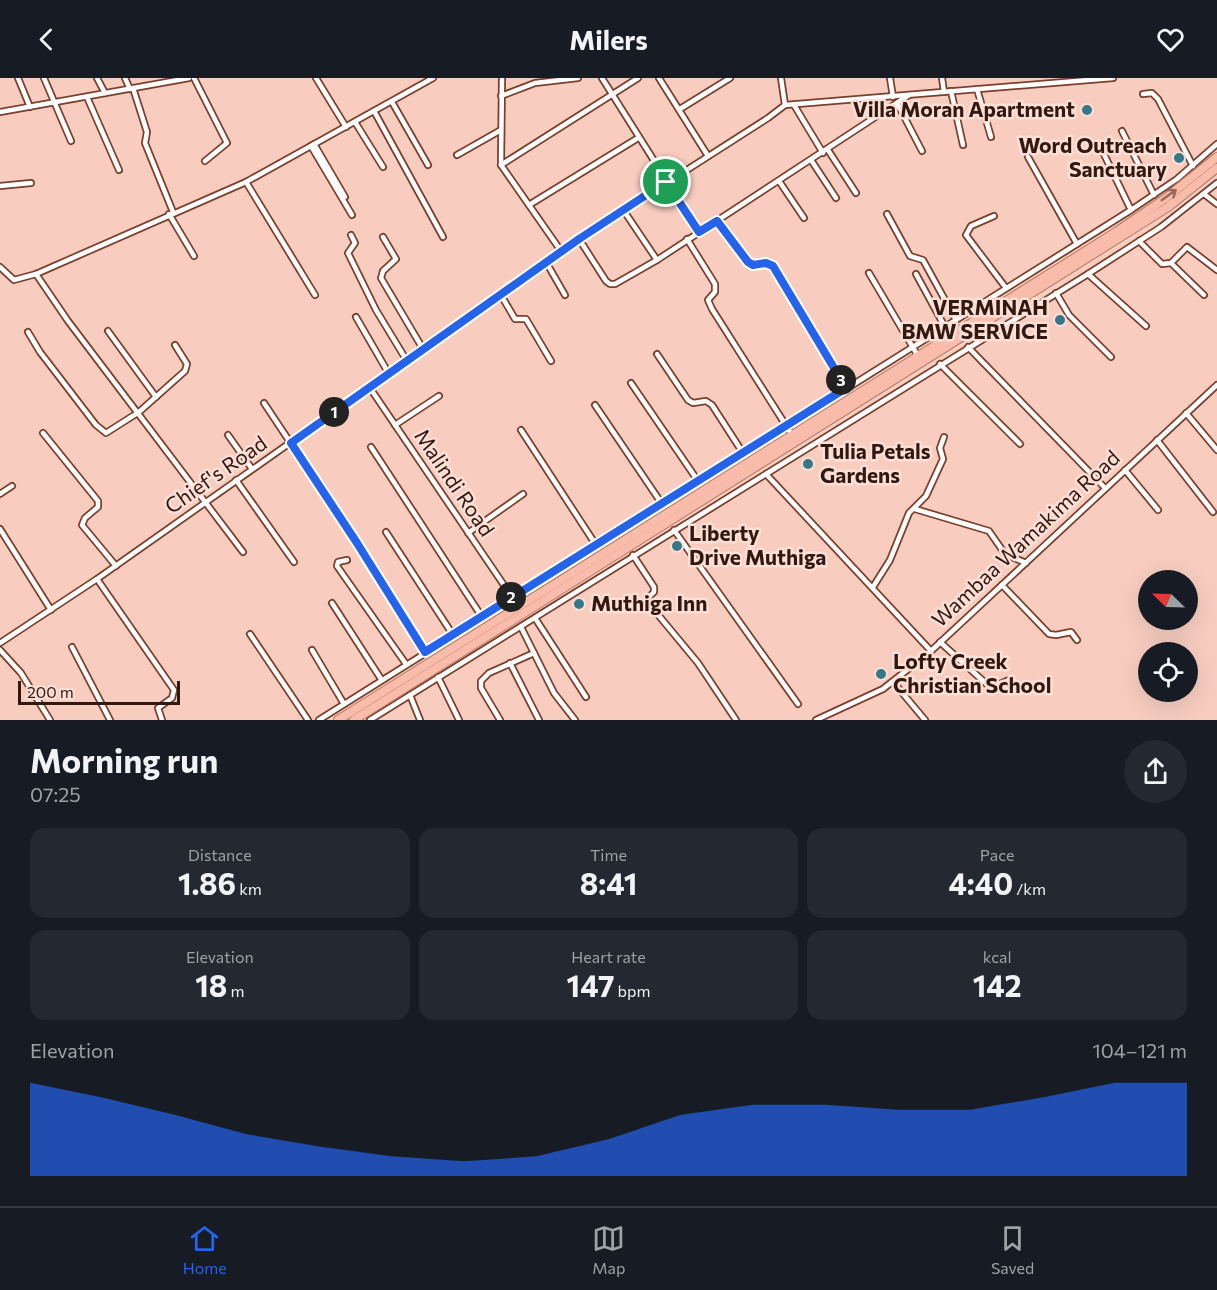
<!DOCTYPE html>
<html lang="en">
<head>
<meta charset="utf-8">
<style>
  body { margin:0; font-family:Commissioner,sans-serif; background:#242831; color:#f1f3f6; height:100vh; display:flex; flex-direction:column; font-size:22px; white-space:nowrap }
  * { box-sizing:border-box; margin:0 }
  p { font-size:20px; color:#9ea1a6 }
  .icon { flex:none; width:33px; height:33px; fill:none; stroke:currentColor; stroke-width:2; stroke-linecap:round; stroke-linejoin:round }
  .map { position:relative; height:642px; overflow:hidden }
  .panel { display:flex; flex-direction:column; background:#171b24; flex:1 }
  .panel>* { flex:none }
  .needle { width:39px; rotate:293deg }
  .fabs { position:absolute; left:1138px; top:492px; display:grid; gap:12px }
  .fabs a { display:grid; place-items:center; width:60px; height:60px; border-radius:50%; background:#171b24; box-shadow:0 6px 24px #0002; font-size:30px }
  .scale { position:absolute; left:18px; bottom:15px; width:162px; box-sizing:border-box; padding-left:6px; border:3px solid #311810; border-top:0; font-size:16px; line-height:21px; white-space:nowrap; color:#311810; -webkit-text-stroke:4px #fbded5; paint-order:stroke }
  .pin { position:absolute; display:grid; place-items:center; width:51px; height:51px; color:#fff; margin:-26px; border:3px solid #fff; border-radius:50%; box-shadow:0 2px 6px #0007 }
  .km { position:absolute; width:30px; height:30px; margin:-15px; border-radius:50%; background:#222; color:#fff; font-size:16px; line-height:30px; text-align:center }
  .round { display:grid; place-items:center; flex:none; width:63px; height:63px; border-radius:32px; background:#242831 }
  .overview { display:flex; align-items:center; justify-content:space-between; height:102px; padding:0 30px }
  h1 { font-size:33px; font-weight:700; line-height:45px }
  .figures { display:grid; grid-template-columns:repeat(3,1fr); gap:9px; height:102px; padding:6px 30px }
  .figures div { display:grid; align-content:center; border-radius:15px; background:#242831; text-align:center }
  .figures b { font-size:30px; font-weight:700 }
  .figures small { font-size:16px; font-weight:400 }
  .figures p { font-size:16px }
  .chart { height:168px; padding:12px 30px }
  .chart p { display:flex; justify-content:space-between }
  .chart svg { width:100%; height:108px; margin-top:6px; fill:#2563eb; opacity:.7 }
  header { display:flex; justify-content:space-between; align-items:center; height:78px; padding:0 30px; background:#171b24; font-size:27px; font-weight:700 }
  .dock { display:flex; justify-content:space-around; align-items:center; height:84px; border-top:2px solid #363941; background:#171b24; font-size:16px; color:#9ea1a6 }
  .dock a { display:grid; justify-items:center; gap:3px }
  .dock .current { color:#2563eb }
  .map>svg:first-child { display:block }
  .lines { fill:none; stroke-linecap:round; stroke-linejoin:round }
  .minor-casing { stroke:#7a402e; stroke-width:8 }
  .trunk-casing { stroke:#b37866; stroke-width:10 }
  .minor { stroke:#fff; stroke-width:4.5 }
  .trunk { stroke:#fabcaa; stroke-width:8 }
  .oneway { stroke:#966a5d }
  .route-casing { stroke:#fff; stroke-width:12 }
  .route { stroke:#2563eb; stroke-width:8 }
  .poi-dot { fill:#36788a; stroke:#fbded5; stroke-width:2 }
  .labels { text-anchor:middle; stroke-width:5; stroke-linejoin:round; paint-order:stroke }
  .poi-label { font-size:21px; font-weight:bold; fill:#311810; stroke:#fbded5; text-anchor:start }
  .street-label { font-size:21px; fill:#311810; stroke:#fbded5 }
</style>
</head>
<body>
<header><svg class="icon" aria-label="back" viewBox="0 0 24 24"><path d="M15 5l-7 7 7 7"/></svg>Milers<svg class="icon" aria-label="heart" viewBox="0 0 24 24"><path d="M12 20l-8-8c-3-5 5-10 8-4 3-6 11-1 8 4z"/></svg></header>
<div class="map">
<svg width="1217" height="642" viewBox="0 0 1217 642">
  <rect width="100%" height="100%" fill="#f8cdc0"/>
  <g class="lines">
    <defs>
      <g id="minor">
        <polyline points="18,0 30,29"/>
        <polyline points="44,0 71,63"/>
        <polyline points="97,0 105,15"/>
        <polyline points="125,0 130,11"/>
        <polyline points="194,0 227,65 205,83"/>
        <polyline points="316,0 346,49"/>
        <polyline points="502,0 501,87 561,173"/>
        <polyline points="602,0 699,154"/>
        <polyline points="659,0 708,78"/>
        <polyline points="890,0 893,19"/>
        <polyline points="942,0 944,14"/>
        <polyline points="133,10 147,54 145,65 173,134"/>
        <polyline points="977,11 991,59"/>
        <polyline points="951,13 963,67"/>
        <polyline points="1143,16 1152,15 1158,21 1193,88"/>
        <polyline points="501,18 535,5 578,0"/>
        <polyline points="87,19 119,92"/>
        <polyline points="392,24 428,87"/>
        <polyline points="785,27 1113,0"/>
        <polyline points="794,27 823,75"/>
        <polyline points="898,27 922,73"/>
        <polyline points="680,31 730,0"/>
        <polyline points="374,33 443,159"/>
        <polyline points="0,34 189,0"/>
        <polyline points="355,44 383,89"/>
        <polyline points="1122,53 1154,117"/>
        <polyline points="314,66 345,119"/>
        <polyline points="311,68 352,137"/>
        <polyline points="1101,70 1131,132"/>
        <polyline points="828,72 856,115"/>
        <polyline points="457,77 501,52"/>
        <polyline points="1028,79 1077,166"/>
        <polyline points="811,82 836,120"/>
        <polyline points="501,87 638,0"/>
        <polyline points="779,103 804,140"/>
        <polyline points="246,104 315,217"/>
        <polyline points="0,108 31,105"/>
        <polyline points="1204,116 1217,126"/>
        <polyline points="529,127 638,60"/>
        <polyline points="624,133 657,182"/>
        <polyline points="169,136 194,178"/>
        <polyline points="887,136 910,178 923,182 956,242"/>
        <polyline points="994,138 971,148 966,157 1006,210"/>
        <polyline points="717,143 748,184 753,187 766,185 773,188 846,310"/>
        <polyline points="351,157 355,165 348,175 376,232 407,283"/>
        <polyline points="383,159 396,181 383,193 381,200 423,271"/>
        <polyline points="579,161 606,203 610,206 615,206 657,182 909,17"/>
        <polyline points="687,161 715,206 715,214 708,222 712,231 792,357"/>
        <polyline points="1139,163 1162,186 1171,185 1187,169 1217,192"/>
        <polyline points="546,184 565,217"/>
        <polyline points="1171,185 1204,217"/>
        <polyline points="0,189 14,202 36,196 246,104 433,0"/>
        <polyline points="869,195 918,278"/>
        <polyline points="36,196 68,243 243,474"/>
        <polyline points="916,196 945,249"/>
        <polyline points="1088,196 1146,248"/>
        <polyline points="1056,215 1069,237 1111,279"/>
        <polyline points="501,217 515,241 526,241 551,283"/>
        <polyline points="356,239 389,296"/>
        <polyline points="108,253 156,319"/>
        <polyline points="28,254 40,274 96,347 106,355 139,334 185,293 187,286 175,267"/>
        <polyline points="968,269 1105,410"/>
        <polyline points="657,276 688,322 693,325 706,323 712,327 743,375"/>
        <polyline points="940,286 1020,366"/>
        <polyline points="631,305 698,403"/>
        <polyline points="370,310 512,519"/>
        <polyline points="264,325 357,465 425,574"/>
        <polyline points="595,327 662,426"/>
        <polyline points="1186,335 1217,372"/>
        <polyline points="395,347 439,318"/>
        <polyline points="521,352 596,467"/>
        <polyline points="43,355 98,423 98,429 85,440 82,447 116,488"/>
        <polyline points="228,357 252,391"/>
        <polyline points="1157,362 1213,434"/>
        <polyline points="371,369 482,539"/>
        <polyline points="1125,392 1158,432"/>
        <polyline points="766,396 931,573"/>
        <polyline points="236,402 294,484"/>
        <polyline points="0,416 12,408"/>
        <polyline points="915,431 989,453 1005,476 1026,485"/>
        <polyline points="0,451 51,532"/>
        <polyline points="674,452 798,626"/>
        <polyline points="386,454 453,557"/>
        <polyline points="468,455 523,416"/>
        <polyline points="633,477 654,509 654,514 648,520 650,527 698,585 736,642"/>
        <polyline points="347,482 338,484 337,488 406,586"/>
        <polyline points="97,501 174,612 172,620 158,630 162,642"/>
        <polyline points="1002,507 1049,556 1056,557 1071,554 1077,562"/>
        <polyline points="873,509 890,482 909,435 926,418 943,381 940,370 944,359"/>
        <polyline points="332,525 381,601"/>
        <polyline points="535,540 586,619"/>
        <polyline points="521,549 554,615 575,642"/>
        <polyline points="250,556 308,642"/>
        <polyline points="940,564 991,610 1009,602"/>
        <polyline points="0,565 97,501 579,161 768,40 785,27 781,0"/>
        <polyline points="72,569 110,642"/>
        <polyline points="0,572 21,595 50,642"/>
        <polyline points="312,572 344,626"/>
        <polyline points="510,585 539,642"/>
        <polyline points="438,599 459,642"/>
        <polyline points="894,605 925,642"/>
        <polyline points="410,617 420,642"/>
        <polyline points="319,642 1131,132 1177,101 1217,66"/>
        <polyline points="370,642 1088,196 1161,149 1217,105"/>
        <polyline points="500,642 481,610 481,603 489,595 534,575"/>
        <polyline points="816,642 883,611 931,573 1217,307"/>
      </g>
      <g id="trunk">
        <polyline points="338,642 1116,154 1166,120 1217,79"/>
        <polyline points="354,642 1168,129 1217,90"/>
      </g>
    </defs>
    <!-- minor casing -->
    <use href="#minor" class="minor-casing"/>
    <!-- trunk casing -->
    <use href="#trunk" class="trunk-casing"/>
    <!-- minor -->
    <use href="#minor" class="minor"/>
    <!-- trunk -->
    <use href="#trunk" class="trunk"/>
  </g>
  <!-- one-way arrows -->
  <defs><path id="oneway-shaft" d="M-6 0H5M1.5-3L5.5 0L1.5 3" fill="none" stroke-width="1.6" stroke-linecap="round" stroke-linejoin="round" transform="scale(1.5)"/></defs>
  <use class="oneway" href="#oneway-shaft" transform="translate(1169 117) rotate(-36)"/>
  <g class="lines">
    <defs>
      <polygon id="route" points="666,104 699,154 717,143 748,184 753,187 766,185 773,188 846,310 425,574 357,465 291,365 579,161"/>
    </defs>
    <!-- route casing -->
    <use href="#route" class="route-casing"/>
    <!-- route -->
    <use href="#route" class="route"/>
  </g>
  <!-- markers -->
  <g class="poi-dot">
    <circle cx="1087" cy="32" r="6"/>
    <circle cx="1179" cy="80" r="6"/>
    <circle cx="1060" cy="242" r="6"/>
    <circle cx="808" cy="386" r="6"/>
    <circle cx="677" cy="468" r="6"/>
    <circle cx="579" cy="526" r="6"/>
    <circle cx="881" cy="596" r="6"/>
  </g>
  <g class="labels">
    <!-- poi labels -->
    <g class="poi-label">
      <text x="1075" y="39" text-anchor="end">Villa Moran Apartment</text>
      <text x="1167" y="75" text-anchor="end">Word Outreach<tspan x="1167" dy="24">Sanctuary</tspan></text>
      <text x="1048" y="237" text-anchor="end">VERMINAH<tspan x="1048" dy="24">BMW SERVICE</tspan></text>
      <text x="820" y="381">Tulia Petals<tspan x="820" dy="24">Gardens</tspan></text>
      <text x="689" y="463">Liberty<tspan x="689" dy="24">Drive Muthiga</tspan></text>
      <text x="591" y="533">Muthiga Inn</text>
      <text x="893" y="591">Lofty Creek<tspan x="893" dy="24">Christian School</tspan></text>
    </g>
    <!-- street labels -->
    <g class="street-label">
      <text transform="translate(216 397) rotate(-35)" y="7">Chief's Road</text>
      <text transform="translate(454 405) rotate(56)" y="7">Malindi Road</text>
      <text transform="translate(1026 461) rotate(-43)" y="7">Wambaa Wamakima Road</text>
    </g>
  </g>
</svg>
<div class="fabs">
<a><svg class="needle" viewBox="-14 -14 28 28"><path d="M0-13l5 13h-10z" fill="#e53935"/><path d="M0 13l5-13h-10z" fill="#9ea1a6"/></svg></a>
<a><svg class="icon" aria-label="locate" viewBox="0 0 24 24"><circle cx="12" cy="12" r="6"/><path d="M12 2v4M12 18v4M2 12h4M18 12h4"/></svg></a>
</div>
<div class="scale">200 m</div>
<div class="pin" style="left:666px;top:104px;background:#1e9e55"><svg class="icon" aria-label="arrive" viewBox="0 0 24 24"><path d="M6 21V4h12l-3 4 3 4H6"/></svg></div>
<b class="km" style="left:334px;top:334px">1</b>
<b class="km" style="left:511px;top:519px">2</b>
<b class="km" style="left:841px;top:302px">3</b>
</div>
<section class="panel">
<div class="overview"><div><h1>Morning run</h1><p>07:25</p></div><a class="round"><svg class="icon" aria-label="share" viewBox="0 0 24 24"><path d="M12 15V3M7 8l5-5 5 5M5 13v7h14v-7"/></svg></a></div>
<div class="figures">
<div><p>Distance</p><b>1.86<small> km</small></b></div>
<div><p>Time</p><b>8:41</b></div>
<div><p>Pace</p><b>4:40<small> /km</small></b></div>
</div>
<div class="figures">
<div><p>Elevation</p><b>18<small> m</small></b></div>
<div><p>Heart rate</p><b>147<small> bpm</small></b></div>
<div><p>kcal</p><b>142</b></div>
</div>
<div class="chart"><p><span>Elevation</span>104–121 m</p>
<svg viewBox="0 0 160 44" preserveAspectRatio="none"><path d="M0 44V6L10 12L20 19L30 27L40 32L50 36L60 38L70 36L80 29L90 19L100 15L110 15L120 17L130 17L140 12L150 6L160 6V44z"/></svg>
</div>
</section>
<nav class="dock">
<a class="current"><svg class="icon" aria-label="home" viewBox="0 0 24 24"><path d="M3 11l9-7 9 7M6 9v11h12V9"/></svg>Home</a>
<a><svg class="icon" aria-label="map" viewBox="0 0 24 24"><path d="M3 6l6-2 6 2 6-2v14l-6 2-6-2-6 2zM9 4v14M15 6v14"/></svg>Map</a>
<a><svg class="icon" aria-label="saved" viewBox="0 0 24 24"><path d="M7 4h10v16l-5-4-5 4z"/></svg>Saved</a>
</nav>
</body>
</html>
